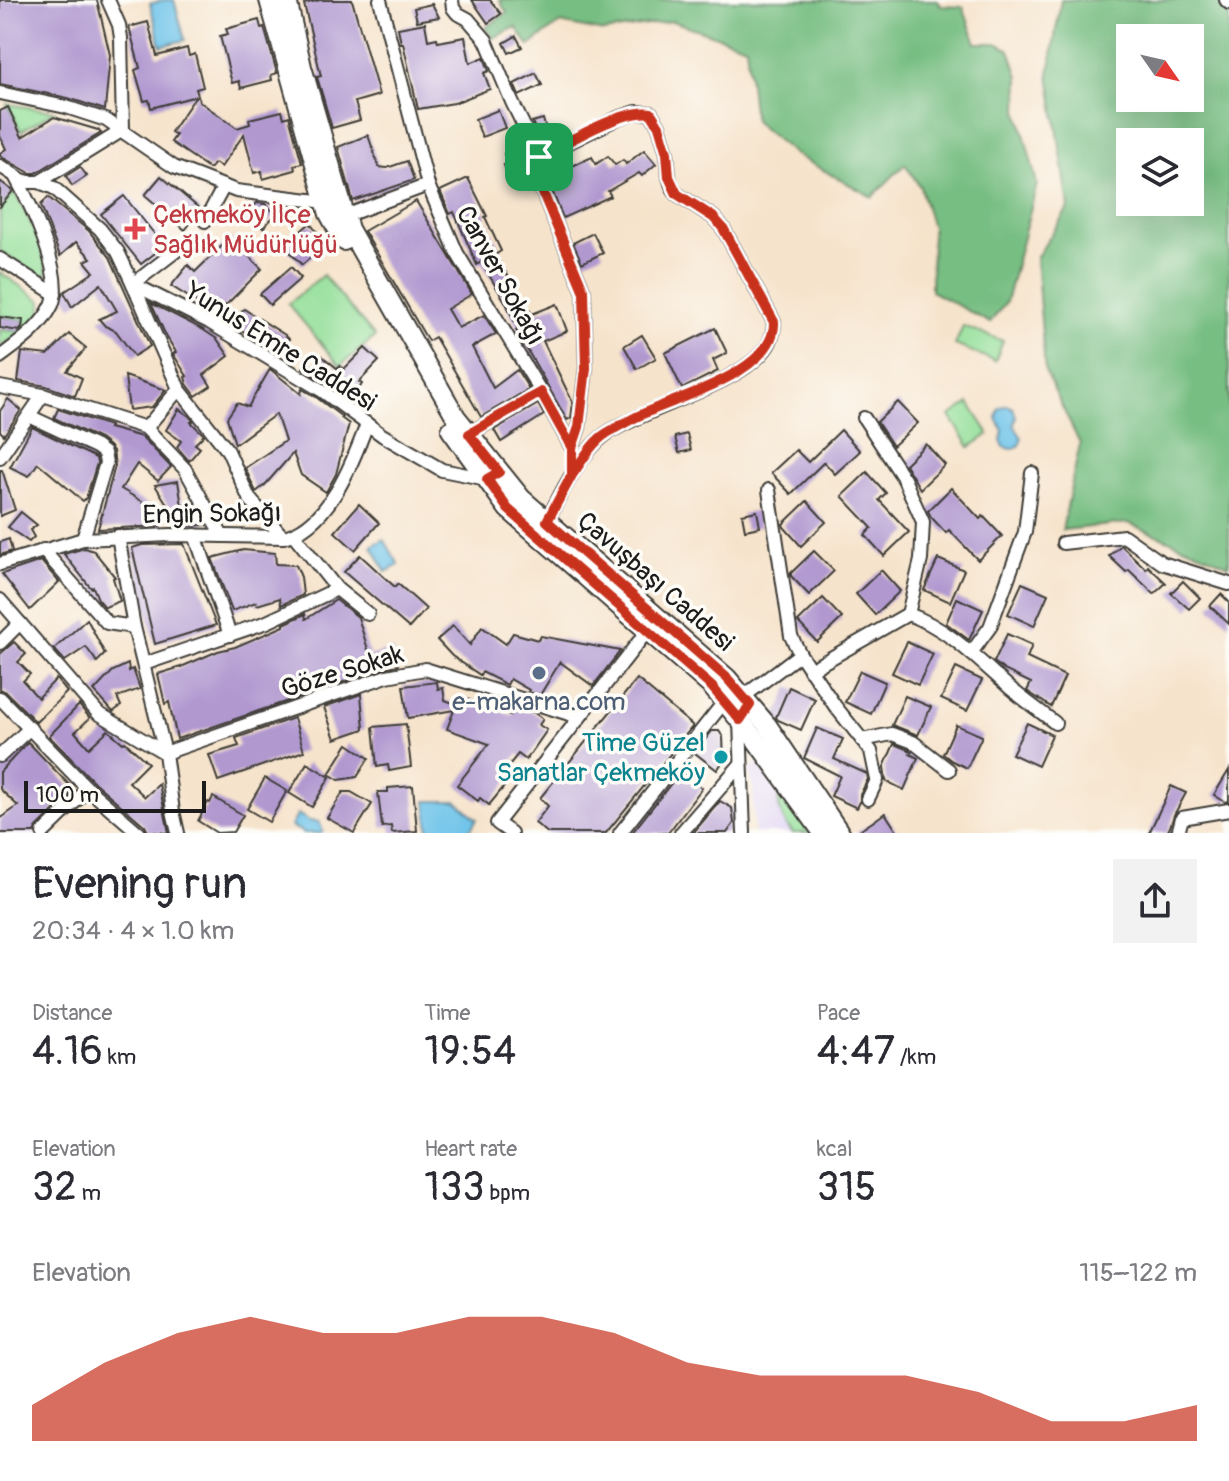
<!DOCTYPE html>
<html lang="en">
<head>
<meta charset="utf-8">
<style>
  body { margin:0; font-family:Pangolin,sans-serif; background:#f2f2f3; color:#2b2b33; height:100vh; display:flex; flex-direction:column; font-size:30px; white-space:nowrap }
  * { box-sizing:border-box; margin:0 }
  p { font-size:26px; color:#7c7c81 }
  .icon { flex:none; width:44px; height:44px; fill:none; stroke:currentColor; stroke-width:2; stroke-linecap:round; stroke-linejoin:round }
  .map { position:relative; height:833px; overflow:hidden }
  .panel { display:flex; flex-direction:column; background:#fff; flex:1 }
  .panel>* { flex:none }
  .needle { width:52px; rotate:124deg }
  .fabs { position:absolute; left:1116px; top:24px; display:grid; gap:16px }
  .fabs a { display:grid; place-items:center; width:88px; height:88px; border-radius:0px; background:#fff; box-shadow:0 8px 32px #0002; font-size:40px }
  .scale { position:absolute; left:24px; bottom:20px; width:182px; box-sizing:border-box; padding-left:8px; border:4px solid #1c1c1c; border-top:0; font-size:22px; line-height:28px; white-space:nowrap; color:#1c1c1c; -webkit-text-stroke:6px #fdfcf7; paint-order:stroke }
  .pin { position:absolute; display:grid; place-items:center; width:68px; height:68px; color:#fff; margin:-34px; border-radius:16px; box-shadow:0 4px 12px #0006 }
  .round { display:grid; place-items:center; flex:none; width:84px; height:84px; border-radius:0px; background:#f2f2f3 }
  .head { display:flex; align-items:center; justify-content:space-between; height:136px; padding:0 32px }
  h1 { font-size:44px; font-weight:600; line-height:60px }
  .metrics { display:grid; grid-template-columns:repeat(3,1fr); gap:12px; height:136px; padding:8px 32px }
  .metrics div { display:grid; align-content:center }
  .metrics b { font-size:40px; font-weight:600 }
  .metrics small { font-size:22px; font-weight:400 }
  .metrics p { font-size:22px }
  .chart { height:224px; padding:16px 32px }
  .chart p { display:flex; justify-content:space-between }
  .chart svg { width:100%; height:144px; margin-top:8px; fill:#c8321e; opacity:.7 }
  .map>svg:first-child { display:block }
  .built { fill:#e0d4f4 }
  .green { fill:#94df9a; stroke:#587e5b; stroke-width:2 }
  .forest { fill:#77be82; stroke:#4a6d4f; stroke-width:2; fill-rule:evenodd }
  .water { fill:#6cc2e9; stroke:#446f82; stroke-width:2 }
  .building { fill:#b199d0 }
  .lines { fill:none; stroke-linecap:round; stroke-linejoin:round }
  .street-casing { stroke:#3d3a36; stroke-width:16 }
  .secondary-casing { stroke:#3d3a36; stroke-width:22 }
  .street { stroke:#fff; stroke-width:12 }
  .secondary { stroke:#fff; stroke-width:18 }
  .route-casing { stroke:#fff; stroke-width:16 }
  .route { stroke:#c8321e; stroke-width:10 }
  .health-dot { fill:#e0444e; stroke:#fdfcf7; stroke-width:3 }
  .service-dot { fill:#5c6f8a; stroke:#fdfcf7; stroke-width:3 }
  .culture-dot { fill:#0f9aa8; stroke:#fdfcf7; stroke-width:3 }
  .labels { text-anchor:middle; stroke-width:7; stroke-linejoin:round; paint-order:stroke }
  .health-label { font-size:26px; fill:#be3a42; stroke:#fdfcf7; text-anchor:start }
  .street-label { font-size:26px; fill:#1c1c1c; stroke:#fdfcf7 }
  .service-label { font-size:26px; fill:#4e5e75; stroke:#fdfcf7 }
  .culture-label { font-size:26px; fill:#0d838f; stroke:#fdfcf7; text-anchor:end }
</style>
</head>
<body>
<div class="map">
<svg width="1229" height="833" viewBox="0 0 1229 833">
  <rect width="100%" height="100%" fill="#fdfcf7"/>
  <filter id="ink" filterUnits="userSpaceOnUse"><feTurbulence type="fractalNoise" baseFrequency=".0125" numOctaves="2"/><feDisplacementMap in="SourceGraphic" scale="16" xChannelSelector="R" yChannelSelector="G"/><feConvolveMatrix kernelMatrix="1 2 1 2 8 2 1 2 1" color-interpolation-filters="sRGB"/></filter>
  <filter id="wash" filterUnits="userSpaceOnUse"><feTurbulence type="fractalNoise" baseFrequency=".006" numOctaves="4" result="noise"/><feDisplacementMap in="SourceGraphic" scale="32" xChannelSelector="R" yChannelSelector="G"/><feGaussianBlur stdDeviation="1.8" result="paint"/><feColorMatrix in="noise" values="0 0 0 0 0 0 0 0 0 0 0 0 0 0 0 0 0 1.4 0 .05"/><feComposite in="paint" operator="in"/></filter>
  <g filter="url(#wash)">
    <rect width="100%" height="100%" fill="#f6e3cb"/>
    <!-- built -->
    <g class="built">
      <polygon points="126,190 171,246 144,268 98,212"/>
      <polygon points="760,761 811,833 754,833 753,786 749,769"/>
    </g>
    <!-- green -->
    <g class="green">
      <polygon points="7,104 55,111 21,131"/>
      <path d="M14,192C27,217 47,247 47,276L42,278L0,251V209Z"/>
      <path d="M0,272L42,301C42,304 42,312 40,315C32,330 14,338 0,346V330L22,332L24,320L0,316Z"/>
      <polygon points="323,275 375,337 340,366 288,304"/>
      <polygon points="963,326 1003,341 995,361 955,345"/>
      <polygon points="969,403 989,434 970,447 950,416"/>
      <path d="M783,795L811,833H793C784,824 779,811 778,799Z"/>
    </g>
    <!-- forest -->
    <g class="forest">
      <polygon points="499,0 938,0 941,6 963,7 976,43 997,43 1010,50 1019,77 1018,110 1037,184 1006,302 990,323 931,291 932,228 920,187 905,164 872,197 794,154 754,121 746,46 672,21 604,32 560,23 529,46 516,27 493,38 485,28 507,13"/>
      <path d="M1061,0H1229V565L1128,523L1062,530L1080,444L1045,371L1036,258L1069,207L1049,74ZM1130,38H1190V98H1130ZM1130,142H1190V202H1130Z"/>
    </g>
    <!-- water -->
    <g class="water">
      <polygon points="163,0 174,0 185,40 161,46 150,4"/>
      <polygon points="1007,405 1013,408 1016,416 1014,425 1022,438 1019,446 1012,449 1004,447 1001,440 1003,431 997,418 999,409"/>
      <polygon points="384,539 399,565 386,572 372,546"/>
      <polygon points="426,801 457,801 477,819 468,833 429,833"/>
      <polygon points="298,814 309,821 319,822 323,831 321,833 304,833 291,826"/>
    </g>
    <g id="blocks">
      <!-- building -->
      <g class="building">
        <polygon points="0,0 97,0 110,55 105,110 68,98 0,84"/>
        <polygon points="320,0 352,0 379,95 355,102 360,120 332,128 317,77 321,76 304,4"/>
        <polygon points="472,0 490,0 501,14 488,23"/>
        <polygon points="432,4 439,17 417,21 414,8"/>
        <polygon points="259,20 261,28 264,27 277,73 271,75 272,80 241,88 239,81 232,83 220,36 228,34 226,29"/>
        <polygon points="148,22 157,56 187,48 189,56 195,54 203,87 196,89 200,102 237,128 250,124 249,119 282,111 284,118 289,116 302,163 294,165 295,170 263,179 262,171 254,173 244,134 221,167 215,163 210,169 171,142 176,135 171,132 196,96 151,108 149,100 144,101 135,70 140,68 129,27"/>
        <polygon points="425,23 428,40 437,38 438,42 465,37 470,63 484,57 489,71 484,73 490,89 454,103 418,109 403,43 401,43 398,28"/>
        <polygon points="516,36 522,47 509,53 504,43"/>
        <polygon points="536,73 542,85 519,96 514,84"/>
        <polygon points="8,107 22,137 54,117 98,130 101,133 36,173 30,173 0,156 0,153 6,149 0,136 0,111"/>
        <polygon points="498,110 505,128 482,137 475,119"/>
        <polygon points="543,119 548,137 540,139 532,122"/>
        <polygon points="368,135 379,167 387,168 407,161 414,180 353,201 338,147"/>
        <polygon points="514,149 526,174 510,180 504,165 509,164 504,154"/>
        <polygon points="644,150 656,164 642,176 639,173 608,191 611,196 563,218 547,178 556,174 551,162 563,157 568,168 592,157 596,164 608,156 615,165 623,160 626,164"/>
        <polygon points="80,167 87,176 72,186 66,176"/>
        <polygon points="161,176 201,210 185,230 145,195"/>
        <polygon points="468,178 487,216 485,217 501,251 495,255 532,314 557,304 567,331 543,341 573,403 571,418 567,420 516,330 518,329 506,303 481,262 477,265 454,212 450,214 440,191"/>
        <polygon points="0,181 13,191 0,207"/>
        <polygon points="124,196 164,246 141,264 101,214"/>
        <polygon points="48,197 89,231 110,257 150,346 134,356 116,331 105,326 99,319 117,311 101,284 72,307 64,292 94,272 85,261 91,258 76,242 60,256 41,205"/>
        <polygon points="416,201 472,294 447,309 458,328 484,315 496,334 472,347 493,388 517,370 529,389 481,417 435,337 428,341 364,231"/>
        <polygon points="257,203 265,204 276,214 263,228 247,212"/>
        <polygon points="310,223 326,244 302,265 284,246"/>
        <polygon points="593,233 603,253 582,263 573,243"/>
        <polygon points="230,238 262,269 223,308 233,319 244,309 285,335 289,339 278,353 171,286 188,265 195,272"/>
        <polygon points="291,267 301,278 270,305 260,294"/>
        <polygon points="151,303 202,329 217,339 229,356 204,375 211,386 196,396 187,384 185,377 187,376 175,357 173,354 176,352 166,336"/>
        <polygon points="0,317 23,320 22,328 19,331 0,328"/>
        <polygon points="715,328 727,353 713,360 718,371 682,389 665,353"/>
        <polygon points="69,334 86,348 67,371 82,378 75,396 46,386 18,381 22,352 48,355"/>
        <polygon points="642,335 656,358 637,369 624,346"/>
        <polygon points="365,348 379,361 359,382 362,384 351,401 303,368 307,362 314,367 322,356 338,369 340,366 344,369"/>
        <polygon points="270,369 301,394 302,389 316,397 342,417 341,418 349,424 336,474 326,492 301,475 293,453 265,485 256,492 245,468 285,441 276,414 235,444 227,418 237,403 248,407"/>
        <polygon points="125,376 166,390 152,407 129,410"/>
        <polygon points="8,399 21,410 4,435 0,431 0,411"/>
        <polygon points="898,402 918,423 893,446 877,422"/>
        <polygon points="538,404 544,415 501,442 494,430"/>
        <polygon points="58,409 110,426 109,428 142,437 171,467 158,481 137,464 121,489 162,513 161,526 98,529 115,466 113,451 109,446 100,439 54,418"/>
        <polygon points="179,409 189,416 193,421 191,422 204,435 195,444 200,448 189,461 177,447 181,441 166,430"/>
        <polygon points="32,427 96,458 97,463 86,498 83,501 38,463 29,476 10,467"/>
        <polygon points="841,430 860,451 835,474 824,462 791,494 771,473 796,450 808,462"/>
        <polygon points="687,434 691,450 679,453 675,437"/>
        <polygon points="926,444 945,465 920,489 905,464"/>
        <polygon points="0,470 2,470 15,510 0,516"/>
        <polygon points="867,472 886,493 879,500 909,532 884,556 865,535 872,528 842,496"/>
        <polygon points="178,481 182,506 192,501 205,525 181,526 155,485"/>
        <polygon points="951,488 980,519 983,516 1002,536 978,560 949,530 946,533 931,517 928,511"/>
        <polygon points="807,501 826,522 801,546 784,527 783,524"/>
        <polygon points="359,504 379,523 355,550 335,532"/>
        <polygon points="757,511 760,527 745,530 742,514"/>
        <polygon points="21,512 37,525 30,530 34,537 29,542 8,527"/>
        <polygon points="9,539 12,551 0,555 0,542"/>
        <polygon points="184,544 216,625 155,644 132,548 142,545"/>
        <polygon points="1121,545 1146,569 1148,566 1166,583 1154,594 1129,570 1126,572 1109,556"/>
        <polygon points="85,548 94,551 115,577 113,578 120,601 105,607 98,599 93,587 91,588 64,554"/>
        <polygon points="243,550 275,553 276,564 296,565 301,577 303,595 281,605 280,598 257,605 256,602 232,611 212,558"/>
        <polygon points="814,551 834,571 809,595 791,576 791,573"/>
        <polygon points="360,555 395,587 398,584 426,609 409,628 344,572"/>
        <polygon points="938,559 964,570 950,602 924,590"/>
        <polygon points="41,561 59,582 30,610 2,574"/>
        <polygon points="881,570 900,591 875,615 856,594"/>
        <polygon points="1183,581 1200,598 1189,609 1171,593"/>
        <polygon points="1022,583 1048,594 1034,626 1008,614"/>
        <polygon points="1221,594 1229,602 1229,624 1210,606"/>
        <polygon points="823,598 842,618 817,642 798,622"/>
        <polygon points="957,598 983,610 969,640 946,623"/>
        <polygon points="336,600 358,617 370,656 392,649 398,665 384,668 177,739 169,702 165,704 158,674 181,667 218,651 235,647 284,626 284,624 305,614 306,619"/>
        <polygon points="87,619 105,654 97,662 86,647 65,661 54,649"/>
        <polygon points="453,626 470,645 482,627 506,644 513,633 538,640 541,636 620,651 593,686 560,662 540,695 528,692 529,690 510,679 507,685 482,672 480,675 452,656 437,640"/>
        <polygon points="1007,634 1032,645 1027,658 1065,676 1051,707 1027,691 1031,683 1004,670 994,662"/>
        <polygon points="14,642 26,654 18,662 30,674 23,681 38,698 56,679 67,692 36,722 6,692 0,689 0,654"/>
        <polygon points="907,642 933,654 918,685 892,673"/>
        <polygon points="128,664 129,671 133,669 140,689 117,697 121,706 113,712 94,691 113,671"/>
        <polygon points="956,668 982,680 967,711 941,699"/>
        <polygon points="860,671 885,682 871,714 845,702"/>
        <polygon points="637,679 693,726 606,833 548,833 535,823 548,806 540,798"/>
        <polygon points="437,682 438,689 443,688 445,700 461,706 464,698 511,715 517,707 533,712 543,719 539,725 547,730 526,760 518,754 505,770 513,776 489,805 480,798 478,801 457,785 489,744 447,729 454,710 408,718 403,686"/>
        <polygon points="789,687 815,699 801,730 778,720 776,717"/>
        <polygon points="361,694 364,729 335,739 324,707"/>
        <polygon points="905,696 931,707 918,735 892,725"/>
        <polygon points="79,705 90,718 75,732 89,748 108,730 123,743 125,742 148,763 129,782 145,797 159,784 169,833 148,832 145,826 95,783 49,736"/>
        <polygon points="294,718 304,751 218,781 209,755 239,746 236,738"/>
        <polygon points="1027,723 1052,735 1038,766 1012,754"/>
        <polygon points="406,724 411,767 389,771 388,765 377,767 373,727"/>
        <polygon points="956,725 982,736 967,768 952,761 943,754"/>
        <polygon points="817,728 843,739 834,759 867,774 868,779 860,795 860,802 857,808 831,796 840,776 804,758"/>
        <polygon points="712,731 719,731 723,737 724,760 717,770 695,753"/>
        <polygon points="28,742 74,790 37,827 34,833 0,833 0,819 18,806 0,789 0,772"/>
        <polygon points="348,744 369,758 357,777 339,780 329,774"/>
        <polygon points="894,744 909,750 911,752 910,754 918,758 904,790 886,781 884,767"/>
        <polygon points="307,763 330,777 312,807 289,793"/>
        <polygon points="1229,770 1229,801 1225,802 1214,795"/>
        <polygon points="681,771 702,788 668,833 632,833"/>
        <polygon points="265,778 287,791 269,822 247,809"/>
        <polygon points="413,786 417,831 392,833 391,826 382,827 378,792 388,792 388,788"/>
        <polygon points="1171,786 1186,793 1174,815 1170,827 1167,833 1149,833"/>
        <polygon points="343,792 351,792 372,804 354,833 327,818"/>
        <polygon points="213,797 243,815 233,832 217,833 198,821 208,802 210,803"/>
        <polygon points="720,801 732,808 734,823 727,833 693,833"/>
        <polygon points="885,813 898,833 856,833 874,821"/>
      </g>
    </g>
  </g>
  <g filter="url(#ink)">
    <use href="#blocks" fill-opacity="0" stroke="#3d3a36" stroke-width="2"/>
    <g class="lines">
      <defs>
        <g id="street">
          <polyline points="380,0 428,185 457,253 541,392 572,448 579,427 586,368 584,292 536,176 539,157 512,102 486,40 468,19 457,13 453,8 452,0"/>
          <polyline points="1226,0 1229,3"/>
          <polyline points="0,93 66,107 106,120 174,167 236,191 326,202 345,216 428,185"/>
          <path d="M539,157L618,118L636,112L651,113L659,126L667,153L669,177L672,186L677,194L713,217L723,228L774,322C774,330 772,338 768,345C744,384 646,407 606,434C581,451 561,494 547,521"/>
          <polyline points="0,166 22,180 29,182 39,182 54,188 100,229 118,252 133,284 209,322 321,390 382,435 442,470 487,479"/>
          <polyline points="39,182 123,130 121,38 119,25 108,0"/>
          <polyline points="205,221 224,186"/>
          <polyline points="0,259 55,294"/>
          <path d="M0,357C20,342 41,328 52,305C65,275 30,203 15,176"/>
          <polyline points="0,387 43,395 146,428 185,469 222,536"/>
          <polyline points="179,389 228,451 249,498 283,537"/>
          <polyline points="29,416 96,447 104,453 106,463 83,539"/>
          <polyline points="864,418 904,479 923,522 921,560 908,614"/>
          <polyline points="146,428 179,389 133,284 176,251"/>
          <polyline points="469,434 541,392"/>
          <polyline points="0,457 43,395"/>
          <polyline points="769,490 791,636 800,654 835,706 871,751 877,780 868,799"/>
          <polyline points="195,535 230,635"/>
          <polyline points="118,536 134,627 165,753 173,811 178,833"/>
          <polyline points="1063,543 1124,536 1162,563 1229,584"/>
          <polyline points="43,550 107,623 134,627"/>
          <path d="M0,564L83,539L171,535L283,537C328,528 353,462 367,424"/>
          <polyline points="337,589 368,614"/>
          <polyline points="0,600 98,713 165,753"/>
          <polyline points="0,643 20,623"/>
          <polyline points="971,653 990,627 1025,532 1032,473"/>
          <polyline points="144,664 267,622 337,589 294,535"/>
          <path d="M810,670L908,614C948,628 978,660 1010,688C1024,700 1040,711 1055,723"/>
          <polyline points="743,697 800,654"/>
          <polyline points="0,698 88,789 139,833"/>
          <polyline points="740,721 744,833"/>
          <polyline points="862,740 892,734 913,742 949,770"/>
          <polyline points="165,753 387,676 425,669 579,717"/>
          <polyline points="0,756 30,728"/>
          <polyline points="43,833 88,789"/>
          <polyline points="511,833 497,823 648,630"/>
          <polyline points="620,833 724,702"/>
          <polyline points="681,833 740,765"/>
          <polyline points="1178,833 1182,818 1229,810"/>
        </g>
        <g id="secondary">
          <polyline points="269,0 329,214 344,241"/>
          <polyline points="287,0 302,67 349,229 456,417 521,498 727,678 767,725 840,833"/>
          <polyline points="451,430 508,509 712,687 753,736 823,833"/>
        </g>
      </defs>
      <!-- street casing -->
      <use href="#street" class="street-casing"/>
      <!-- secondary casing -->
      <use href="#secondary" class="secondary-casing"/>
      <!-- street -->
      <use href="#street" class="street"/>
      <!-- secondary -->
      <use href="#secondary" class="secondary"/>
    </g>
  </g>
  <g class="lines" filter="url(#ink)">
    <defs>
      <path id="route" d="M539,157L536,176L584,292L586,368L579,427L572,448V475L547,521L727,678L750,705L740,720L712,687L508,509L487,479L499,472L469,434L541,392L572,448V475C583,460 591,443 607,433C619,426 633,418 645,413C681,396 776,371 774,322L723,228L713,217L677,194L669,177L667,153L659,126L651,113C623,108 565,144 539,157"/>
    </defs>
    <!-- route casing -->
    <use href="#route" class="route-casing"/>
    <!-- route -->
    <use href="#route" class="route"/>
  </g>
  <!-- markers -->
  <path class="health-dot" d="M131 217h8v8h8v8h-8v8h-8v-8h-8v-8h8z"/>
  <circle class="service-dot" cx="539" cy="673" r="8"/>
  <circle class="culture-dot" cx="721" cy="757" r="8"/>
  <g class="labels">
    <!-- health labels -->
    <g class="health-label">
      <text x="153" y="223">Çekmeköy İlçe<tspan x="153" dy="30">Sağlık Müdürlüğü</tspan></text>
    </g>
    <!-- street labels -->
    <g class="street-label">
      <text transform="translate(501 275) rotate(61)" y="9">Canver Sokağı</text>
      <text transform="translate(281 346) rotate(32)" y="9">Yunus Emre Caddesi</text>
      <text transform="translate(212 513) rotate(-1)" y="9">Engin Sokağı</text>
      <text transform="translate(656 581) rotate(41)" y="9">Çavuşbaşı Caddesi</text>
      <text transform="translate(342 671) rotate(-17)" y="9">Göze Sokak</text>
    </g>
    <!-- service labels -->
    <g class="service-label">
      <text x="539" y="710">e-makarna.com</text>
    </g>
    <!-- culture labels -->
    <g class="culture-label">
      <text x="705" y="751">Time Güzel<tspan x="705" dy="30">Sanatlar Çekmeköy</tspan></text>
    </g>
  </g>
</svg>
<div class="fabs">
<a><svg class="needle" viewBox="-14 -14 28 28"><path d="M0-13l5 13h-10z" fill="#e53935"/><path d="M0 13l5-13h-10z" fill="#7c7c81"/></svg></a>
<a><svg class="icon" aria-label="layers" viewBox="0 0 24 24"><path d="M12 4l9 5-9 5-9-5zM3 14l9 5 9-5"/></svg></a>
</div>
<div class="scale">100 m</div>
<div class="pin" style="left:539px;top:157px;background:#1e9e55"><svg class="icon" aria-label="arrive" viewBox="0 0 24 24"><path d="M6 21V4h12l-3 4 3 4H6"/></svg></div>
</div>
<section class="panel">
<div class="head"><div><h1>Evening run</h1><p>20:34 · 4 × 1.0 km</p></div><a class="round"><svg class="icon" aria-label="share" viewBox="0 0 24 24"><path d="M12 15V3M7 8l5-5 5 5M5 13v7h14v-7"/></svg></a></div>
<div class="metrics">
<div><p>Distance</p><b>4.16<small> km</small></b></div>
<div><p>Time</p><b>19:54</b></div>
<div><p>Pace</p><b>4:47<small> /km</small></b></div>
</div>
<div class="metrics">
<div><p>Elevation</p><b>32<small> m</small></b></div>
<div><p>Heart rate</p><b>133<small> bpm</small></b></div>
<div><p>kcal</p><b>315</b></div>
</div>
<div class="chart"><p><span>Elevation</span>115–122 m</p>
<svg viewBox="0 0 160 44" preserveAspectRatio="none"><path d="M0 44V33L10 20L20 11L30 6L40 11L50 11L60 6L70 6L80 11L90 20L100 24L110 24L120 24L130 29L140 38L150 38L160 33V44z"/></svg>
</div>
</section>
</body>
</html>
